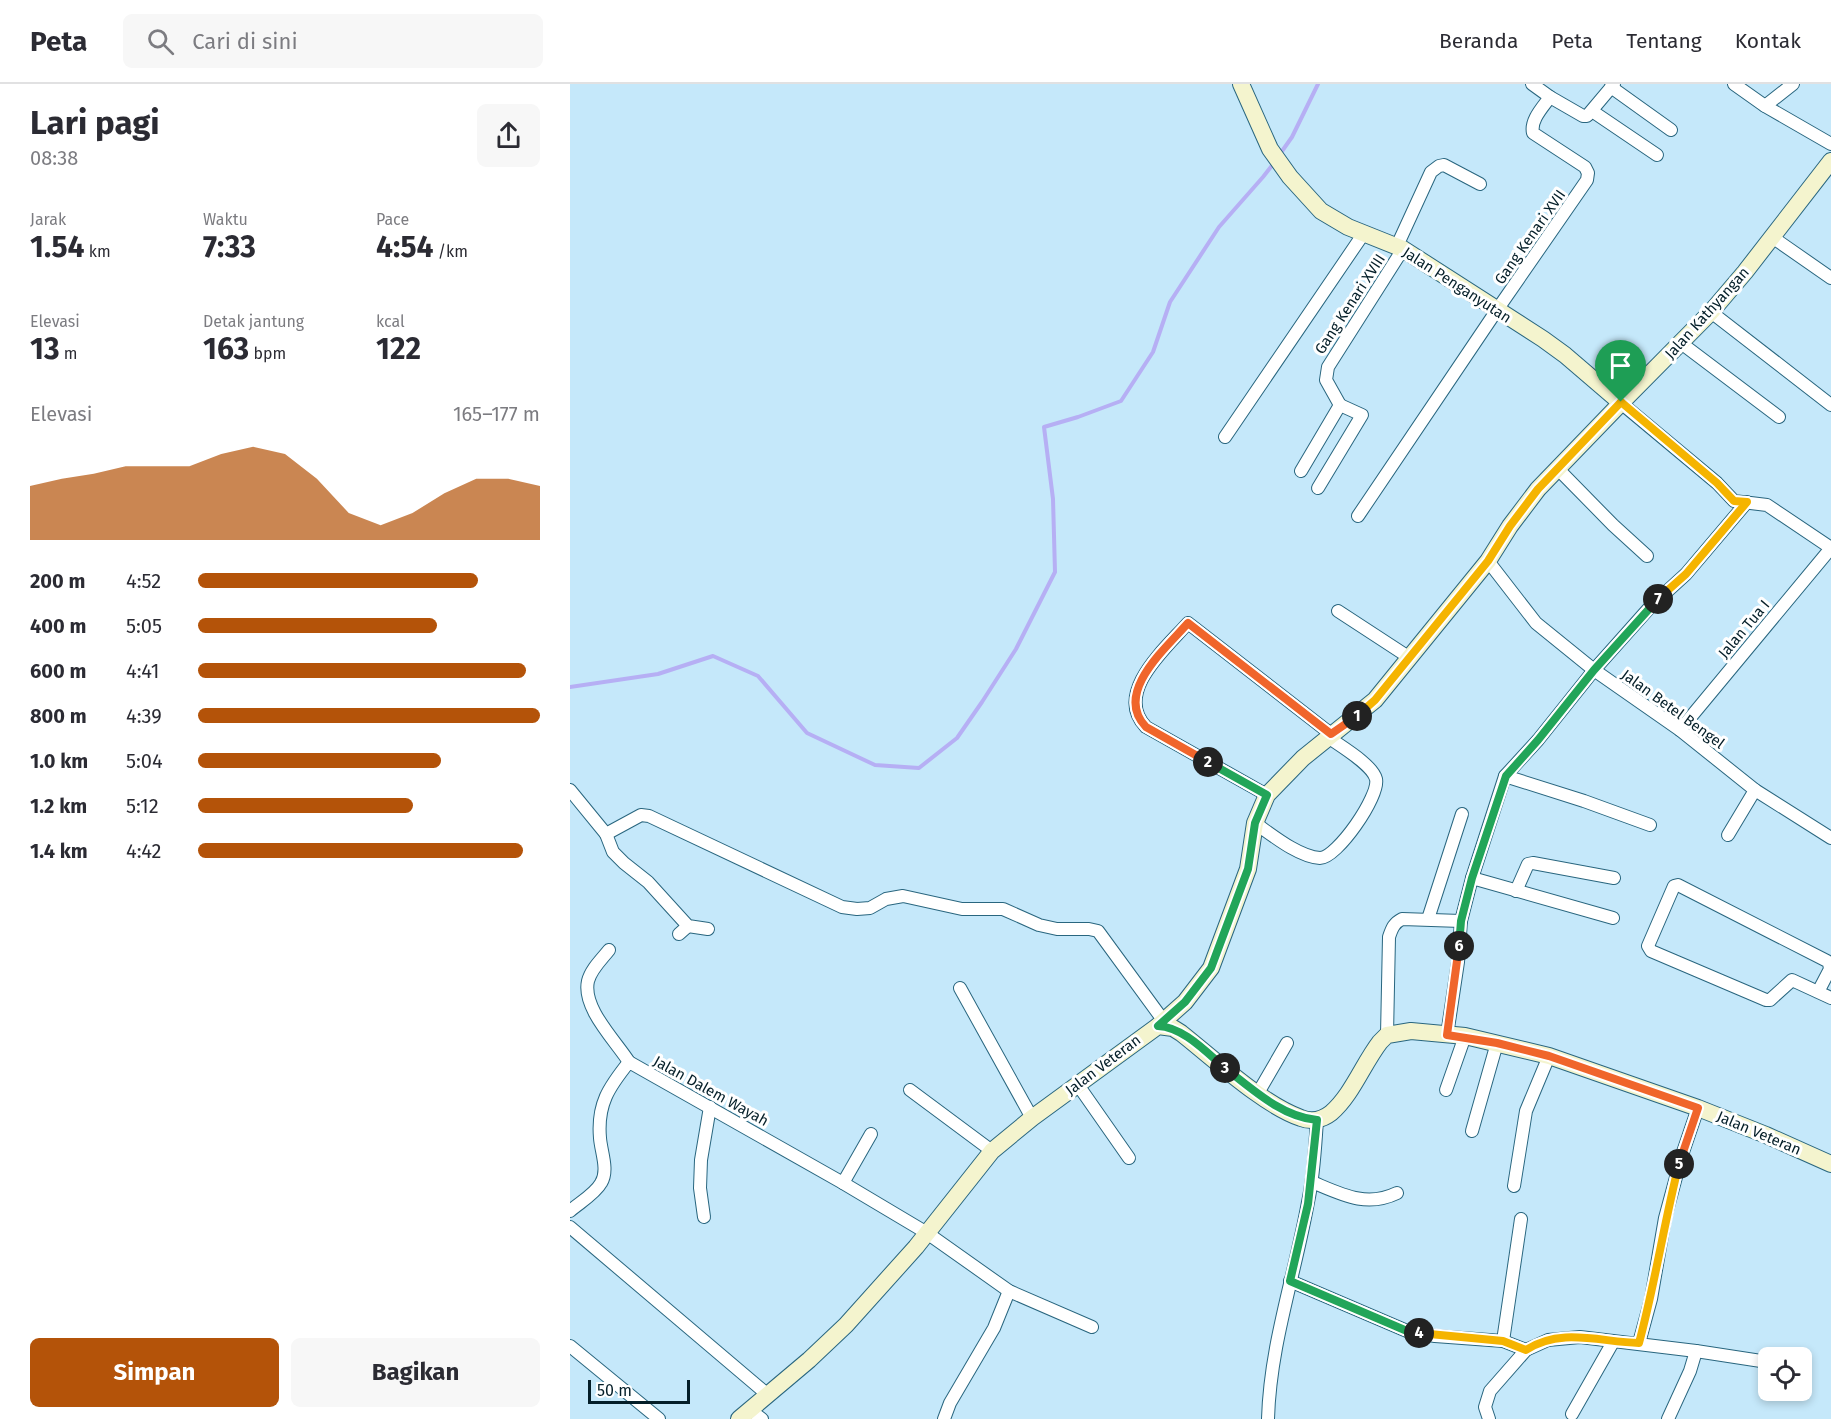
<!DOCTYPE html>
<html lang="id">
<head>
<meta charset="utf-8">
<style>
  body { margin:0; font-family:"Fira Sans",sans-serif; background:#f7f7f7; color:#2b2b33; height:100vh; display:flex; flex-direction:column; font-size:22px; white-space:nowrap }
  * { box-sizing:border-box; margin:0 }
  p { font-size:20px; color:#7c7c81 }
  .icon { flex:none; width:33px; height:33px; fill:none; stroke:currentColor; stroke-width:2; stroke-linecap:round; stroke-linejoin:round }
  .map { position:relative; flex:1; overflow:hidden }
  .details { display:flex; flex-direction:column; background:#fff; width:570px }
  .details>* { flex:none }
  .buttons { position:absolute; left:1188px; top:1263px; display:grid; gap:12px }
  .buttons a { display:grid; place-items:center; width:54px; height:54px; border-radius:9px; background:#fff; box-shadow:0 3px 9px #0003; font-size:30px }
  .scale { position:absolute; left:18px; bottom:15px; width:102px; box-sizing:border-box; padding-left:6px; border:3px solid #041e28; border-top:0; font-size:16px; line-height:21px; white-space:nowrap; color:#041e28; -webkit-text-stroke:4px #fff; paint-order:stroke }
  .pin { position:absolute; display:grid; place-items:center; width:51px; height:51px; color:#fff; margin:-62px -26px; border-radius:50% 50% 50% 0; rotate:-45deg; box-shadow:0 0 6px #0007 }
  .pin .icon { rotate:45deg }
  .km { position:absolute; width:30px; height:30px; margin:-15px; border-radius:50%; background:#222; color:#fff; font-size:16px; line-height:30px; text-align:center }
  .round { display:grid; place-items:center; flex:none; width:63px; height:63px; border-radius:9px; background:#f7f7f7 }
  .summary { display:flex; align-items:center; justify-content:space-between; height:102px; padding:0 30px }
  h1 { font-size:33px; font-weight:700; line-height:45px }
  .figures { display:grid; grid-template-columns:repeat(3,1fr); gap:9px; height:102px; padding:6px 30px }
  .figures div { display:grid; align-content:center }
  .figures b { font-size:30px; font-weight:700 }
  .figures small { font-size:16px; font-weight:400 }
  .figures p { font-size:16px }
  .chart { height:168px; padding:12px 30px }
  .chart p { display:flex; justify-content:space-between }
  .chart svg { width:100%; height:108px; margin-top:6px; fill:#b45309; opacity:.7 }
  .button { display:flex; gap:12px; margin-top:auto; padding:12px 30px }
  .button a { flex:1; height:69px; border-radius:9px; background:#b45309; color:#fff; font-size:24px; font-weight:700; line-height:69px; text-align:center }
  .button a+a { background:#f7f7f7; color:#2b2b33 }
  ul { padding:0 30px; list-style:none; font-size:20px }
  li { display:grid; grid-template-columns:96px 72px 1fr; align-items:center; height:45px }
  li i { height:15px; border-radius:8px; background:#b45309 }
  header { display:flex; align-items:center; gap:36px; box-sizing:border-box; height:84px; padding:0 30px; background:#fff; border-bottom:2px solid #e1e1e2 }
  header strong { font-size:28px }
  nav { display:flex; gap:33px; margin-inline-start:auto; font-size:21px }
  .search { width:420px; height:54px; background:#f7f7f7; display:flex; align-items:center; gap:15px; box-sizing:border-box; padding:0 21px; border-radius:9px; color:#7c7c81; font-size:22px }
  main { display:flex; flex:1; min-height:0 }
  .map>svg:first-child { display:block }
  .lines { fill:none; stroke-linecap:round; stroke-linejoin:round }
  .stream { stroke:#b6aff4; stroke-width:4 }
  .street-casing { stroke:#29667f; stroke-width:14 }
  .secondary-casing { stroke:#29667f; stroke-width:18 }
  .street { stroke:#fff; stroke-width:12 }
  .secondary { stroke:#f4f4ce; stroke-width:16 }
  .split-1-casing { stroke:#fff; stroke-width:12 }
  .split-2-casing { stroke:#fff; stroke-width:12 }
  .split-3-casing { stroke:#fff; stroke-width:12 }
  .split-4-casing { stroke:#fff; stroke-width:12 }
  .split-5-casing { stroke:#fff; stroke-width:12 }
  .split-6-casing { stroke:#fff; stroke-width:12 }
  .split-7-casing { stroke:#fff; stroke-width:12 }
  .split-8-casing { stroke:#fff; stroke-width:12 }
  .split-1 { stroke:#f5b400; stroke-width:8 }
  .split-2 { stroke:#f0652b; stroke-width:8 }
  .split-3 { stroke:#22a559; stroke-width:8 }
  .split-4 { stroke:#22a559; stroke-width:8 }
  .split-5 { stroke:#f5b400; stroke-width:8 }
  .split-6 { stroke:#f0652b; stroke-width:8 }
  .split-7 { stroke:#22a559; stroke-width:8 }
  .split-8 { stroke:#f5b400; stroke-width:8 }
  .labels { text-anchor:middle; stroke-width:6; stroke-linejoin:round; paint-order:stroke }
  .street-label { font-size:15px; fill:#041e28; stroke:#fff }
</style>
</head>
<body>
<header>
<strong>Peta</strong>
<div class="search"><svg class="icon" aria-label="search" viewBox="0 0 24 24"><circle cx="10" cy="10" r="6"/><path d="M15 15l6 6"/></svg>Cari di sini</div>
<nav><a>Beranda</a><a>Peta</a><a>Tentang</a><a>Kontak</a></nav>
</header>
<main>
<section class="details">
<div class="summary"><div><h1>Lari pagi</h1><p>08:38</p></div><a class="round"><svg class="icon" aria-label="share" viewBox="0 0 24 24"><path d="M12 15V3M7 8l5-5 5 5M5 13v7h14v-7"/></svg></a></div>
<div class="figures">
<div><p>Jarak</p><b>1.54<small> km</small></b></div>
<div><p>Waktu</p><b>7:33</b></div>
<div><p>Pace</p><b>4:54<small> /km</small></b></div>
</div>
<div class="figures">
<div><p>Elevasi</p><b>13<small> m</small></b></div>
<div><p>Detak jantung</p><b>163<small> bpm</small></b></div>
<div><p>kcal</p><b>122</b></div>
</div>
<div class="chart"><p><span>Elevasi</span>165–177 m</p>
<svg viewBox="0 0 160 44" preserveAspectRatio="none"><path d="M0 44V22L10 19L20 17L30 14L40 14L50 14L60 9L70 6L80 9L90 19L100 33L110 38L120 33L130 25L140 19L150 19L160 22V44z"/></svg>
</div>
<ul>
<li><b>200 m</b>4:52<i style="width:82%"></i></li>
<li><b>400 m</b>5:05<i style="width:70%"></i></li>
<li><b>600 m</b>4:41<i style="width:96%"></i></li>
<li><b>800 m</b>4:39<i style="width:100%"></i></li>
<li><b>1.0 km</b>5:04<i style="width:71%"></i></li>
<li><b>1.2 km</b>5:12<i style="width:63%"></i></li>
<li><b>1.4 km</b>4:42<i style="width:95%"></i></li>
</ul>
<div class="button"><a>Simpan</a><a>Bagikan</a></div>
</section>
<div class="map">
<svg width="1261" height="1335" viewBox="0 0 1261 1335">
  <rect width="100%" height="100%" fill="#c5e8fa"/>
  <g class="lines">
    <!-- stream -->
    <g class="stream">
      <polyline points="710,70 722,53 748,0"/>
      <polyline points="0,603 88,590 143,572 188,592 237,649 305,681 349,684 387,654 412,618 446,565 485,488 483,415 474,343 508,333 551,317 583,268 600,218 649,143 693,93 704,79"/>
    </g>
    <defs>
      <g id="street">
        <polyline points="1164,0 1195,22 1261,60"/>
        <polyline points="1041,3 1101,46"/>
        <polyline points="980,13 1013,32 1017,32 1044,0"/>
        <polyline points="1195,22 1223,0"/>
        <polyline points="1022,27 1087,71"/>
        <polyline points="1202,153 1261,194"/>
        <polyline points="827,162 861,88 869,82 874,81 910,100"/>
        <polyline points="1141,228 1261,321"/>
        <polyline points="1111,259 1209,333"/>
        <polyline points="1051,319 1147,399 1164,417 1197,421 1261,464"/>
        <polyline points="655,353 794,149"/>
        <polyline points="989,386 1043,441 1077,472"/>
        <polyline points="731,387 770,321 756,296 758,283 833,165"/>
        <polyline points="748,404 792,331 770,321"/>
        <path d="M788,432L927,226L1017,96L1018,89L1015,83L963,49C960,36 973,23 980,13L962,0"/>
        <polyline points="918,477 966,539 1024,586 1110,646 1185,706 1261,754"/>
        <polyline points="768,527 840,574"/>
        <polyline points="1110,646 1261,464"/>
        <polyline points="935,692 1014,717 1080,741"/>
        <polyline points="0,706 36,750 71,731 79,732 272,823 287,825 300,824 316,815 333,812 392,825 433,825 469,841 487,845 519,845 528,847 593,936"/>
        <path d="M697,711L576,643C543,609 596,564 618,539L761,650"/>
        <path d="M685,739C702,751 729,773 750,774C767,774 810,712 806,695C802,680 770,662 758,653"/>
        <polyline points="36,750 43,768 54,779 78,798 118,842 138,845"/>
        <polyline points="1158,751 1185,706"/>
        <polyline points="902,794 1043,834"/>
        <polyline points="946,807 958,780 963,779 1044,794"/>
        <polyline points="858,835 892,730"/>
        <polyline points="109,850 118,842"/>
        <path d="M39,866C32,875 21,885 18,897C12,924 45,956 59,978"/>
        <polyline points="390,904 462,1034"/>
        <polyline points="1248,908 1260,885 1259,879 1257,877 1108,801 1104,802 1078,862 1081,867 1196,916 1200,916 1222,896 1261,914"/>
        <path d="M817,951L819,853C822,844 824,839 832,835L891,837"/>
        <polyline points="877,951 888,878 891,837 902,794 935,692 968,656 1024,586 1081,522 1116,490 1177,418"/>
        <polyline points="508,1001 559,1074"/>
        <polyline points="340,1006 422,1067"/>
        <polyline points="876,1006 895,952"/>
        <polyline points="688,1009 717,959"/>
        <polyline points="902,1047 927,959"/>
        <path d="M742,1098C771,1110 796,1124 827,1109"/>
        <polyline points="273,1099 301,1050"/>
        <polyline points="944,1102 956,1027 979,972"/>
        <path d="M0,1127C9,1119 25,1110 31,1099C39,1086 31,1068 30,1054C27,1020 39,1003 59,978L273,1099L357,1149L439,1207L522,1243"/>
        <polyline points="134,1133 130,1104 131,1076 140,1023"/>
        <polyline points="0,1143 198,1311"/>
        <polyline points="720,1197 837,1247 865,1252 933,1257 956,1266"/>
        <polyline points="933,1257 951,1135"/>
        <polyline points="1069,1259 1081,1215 1095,1134 1112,1071 1128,1024"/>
        <polyline points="0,1262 89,1335"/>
        <polyline points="180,1326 192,1335"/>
        <polyline points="1002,1330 1043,1258"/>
        <polyline points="374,1335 380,1319 424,1244 439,1207"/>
        <path d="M698,1335C700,1261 725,1191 738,1118C744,1091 745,1064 747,1036"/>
        <polyline points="919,1335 915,1323 920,1307 956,1266 978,1256 1010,1253 1126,1267 1191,1277"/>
        <polyline points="1098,1335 1120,1287 1126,1267"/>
      </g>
      <g id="secondary">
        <polyline points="671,0 700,65 720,93 751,127 778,143 833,165 973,255 995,271 1051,319"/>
        <polyline points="588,942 615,918 641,884 678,785 685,739 697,711 733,674 805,616 918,477 940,442 968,405 1051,319 1141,228 1175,188 1261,77"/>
        <path d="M169,1335L239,1276L276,1241L346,1163L422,1067L462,1034L588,942L603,944L611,949C644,975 693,1021 731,1034C741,1038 752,1036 761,1029C782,1011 793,980 810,958L817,951L841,947L895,952L979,972L1128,1024L1196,1051L1261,1080"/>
      </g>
    </defs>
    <!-- street casing -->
    <use href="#street" class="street-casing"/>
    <!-- secondary casing -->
    <use href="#secondary" class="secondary-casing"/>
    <!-- street -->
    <use href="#street" class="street"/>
    <!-- secondary -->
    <use href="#secondary" class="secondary"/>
  </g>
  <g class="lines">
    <defs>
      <polyline id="split-1" points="787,632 805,616 918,477 940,442 968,405 1051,318"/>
      <path id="split-2" d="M638,678L576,643C543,609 596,564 618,539L761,650L787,632"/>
      <path id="split-3" d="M638,678L697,711L685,739L678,785L641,884L615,918L588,942C613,943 636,968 655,984"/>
      <path id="split-4" d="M655,984C682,1005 712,1033 747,1036L738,1120L720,1197L837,1247L849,1249"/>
      <path id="split-5" d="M849,1249L933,1257L956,1266C991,1243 1030,1258 1069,1259C1085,1200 1094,1139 1109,1080"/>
      <polyline id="split-6" points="889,862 877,951 927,959 979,972 1128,1024 1109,1080"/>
      <polyline id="split-7" points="889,862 891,837 902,794 936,692 968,656 1024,586 1088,515"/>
      <polyline id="split-8" points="1051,318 1147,399 1164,417 1177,418 1116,490 1088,515"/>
    </defs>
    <!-- split-1 casing -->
    <use href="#split-1" class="split-1-casing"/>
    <!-- split-2 casing -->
    <use href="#split-2" class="split-2-casing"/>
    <!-- split-3 casing -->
    <use href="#split-3" class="split-3-casing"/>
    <!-- split-4 casing -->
    <use href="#split-4" class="split-4-casing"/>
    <!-- split-5 casing -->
    <use href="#split-5" class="split-5-casing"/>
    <!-- split-6 casing -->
    <use href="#split-6" class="split-6-casing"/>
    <!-- split-7 casing -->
    <use href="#split-7" class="split-7-casing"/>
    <!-- split-8 casing -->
    <use href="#split-8" class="split-8-casing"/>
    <!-- split-1 -->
    <use href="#split-1" class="split-1"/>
    <!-- split-2 -->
    <use href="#split-2" class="split-2"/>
    <!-- split-3 -->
    <use href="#split-3" class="split-3"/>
    <!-- split-4 -->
    <use href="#split-4" class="split-4"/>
    <!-- split-5 -->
    <use href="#split-5" class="split-5"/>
    <!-- split-6 -->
    <use href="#split-6" class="split-6"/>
    <!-- split-7 -->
    <use href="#split-7" class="split-7"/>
    <!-- split-8 -->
    <use href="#split-8" class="split-8"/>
  </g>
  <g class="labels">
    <!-- street labels -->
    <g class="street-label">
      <text transform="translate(960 153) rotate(-55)" y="5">Gang Kenari XVII</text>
      <text transform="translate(887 201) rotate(33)" y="5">Jalan Penganyutan</text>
      <text transform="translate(780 220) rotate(-57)" y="5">Gang Kenari XVIII</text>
      <text transform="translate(1137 229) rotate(-48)" y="5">Jalan Kathyangan</text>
      <text transform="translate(1174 545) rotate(-50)" y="5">Jalan Tua I</text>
      <text transform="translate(1103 625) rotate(36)" y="5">Jalan Betel Bengel</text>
      <text transform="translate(533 981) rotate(-37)" y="5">Jalan Veteran</text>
      <text transform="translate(141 1007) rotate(29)" y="5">Jalan Dalem Wayah</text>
      <text transform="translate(1189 1049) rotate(23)" y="5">Jalan Veteran</text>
    </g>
  </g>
</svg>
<div class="buttons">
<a><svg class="icon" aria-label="locate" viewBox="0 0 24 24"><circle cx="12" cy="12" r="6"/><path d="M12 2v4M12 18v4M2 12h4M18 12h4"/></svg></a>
</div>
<div class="scale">50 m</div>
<div class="pin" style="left:1051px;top:318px;background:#1e9e55"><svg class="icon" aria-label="arrive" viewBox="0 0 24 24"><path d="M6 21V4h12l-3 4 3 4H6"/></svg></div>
<b class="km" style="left:787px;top:632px">1</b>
<b class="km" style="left:638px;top:678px">2</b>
<b class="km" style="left:655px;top:984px">3</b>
<b class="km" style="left:849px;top:1249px">4</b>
<b class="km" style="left:1109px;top:1080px">5</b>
<b class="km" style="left:889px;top:862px">6</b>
<b class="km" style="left:1088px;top:515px">7</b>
</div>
</main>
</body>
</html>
